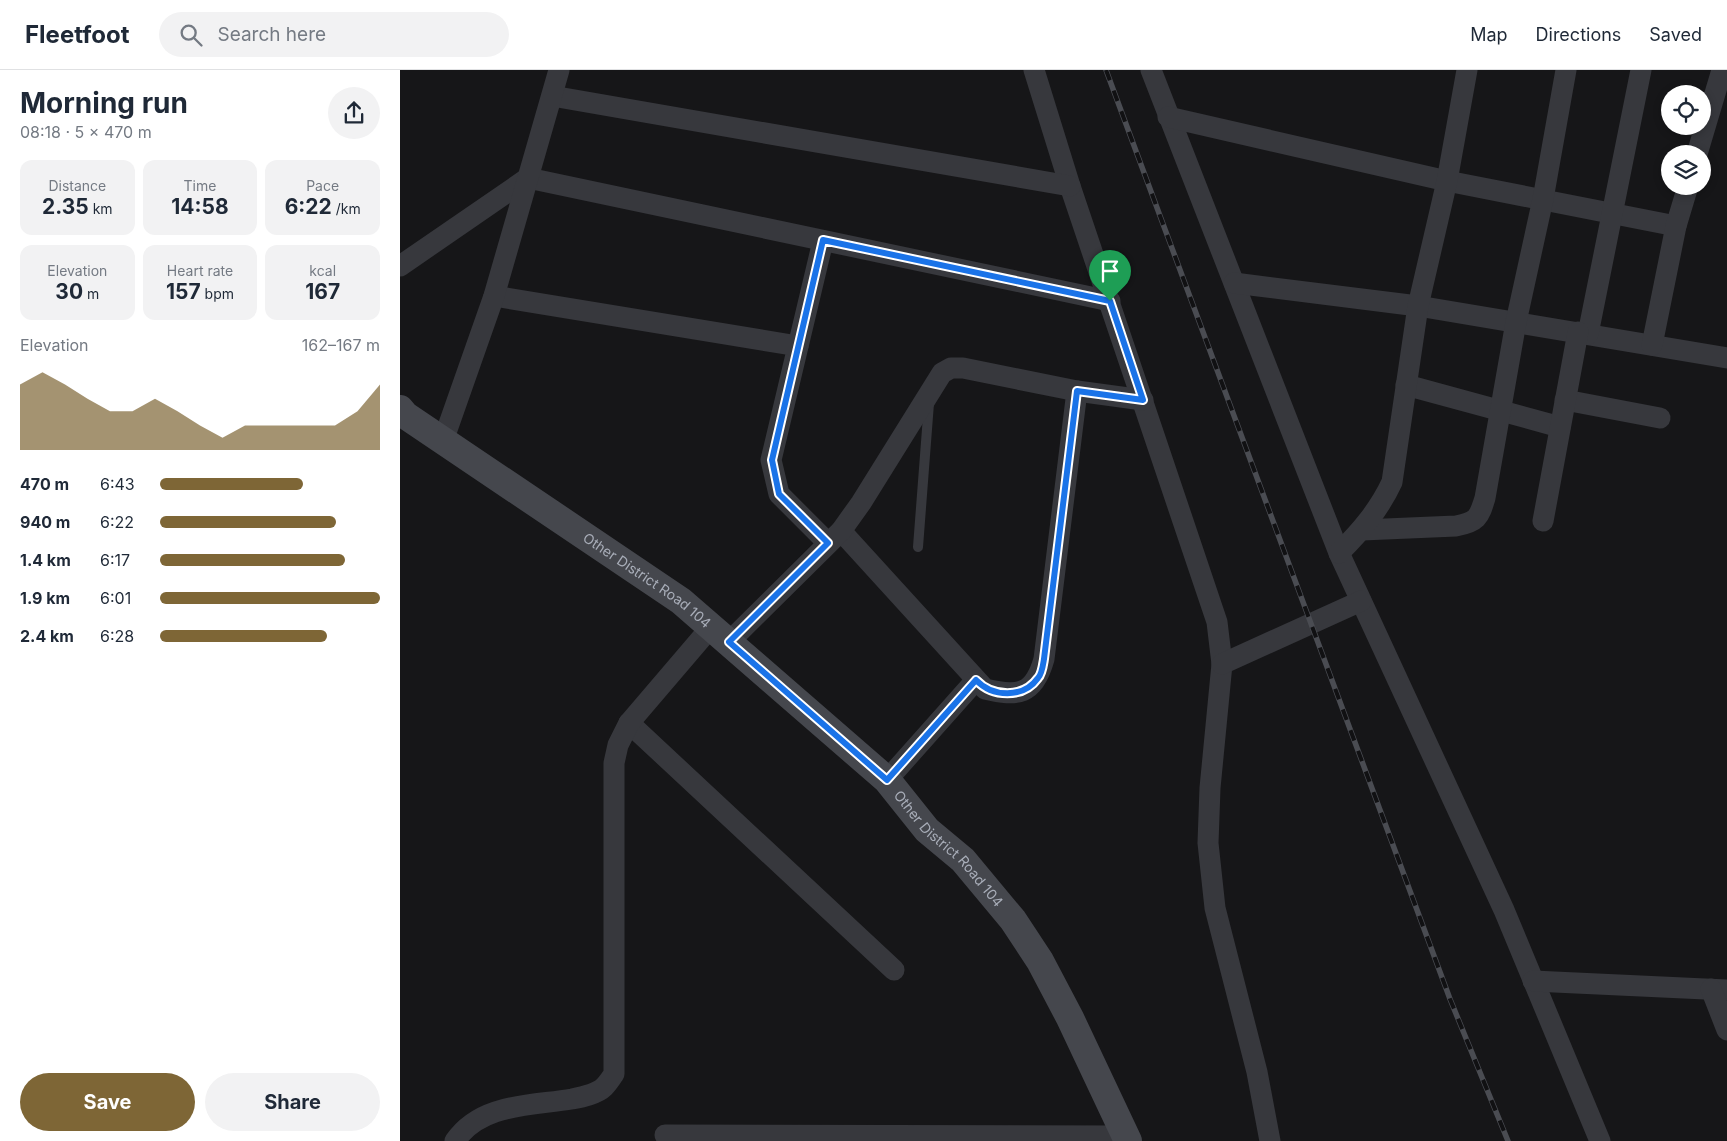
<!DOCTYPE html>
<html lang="en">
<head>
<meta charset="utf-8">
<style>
  body { margin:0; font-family:Inter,sans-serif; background:#f2f2f3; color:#1f2937; height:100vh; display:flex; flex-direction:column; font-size:19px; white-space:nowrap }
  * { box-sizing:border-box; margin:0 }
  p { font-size:16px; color:#747a83 }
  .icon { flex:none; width:28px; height:28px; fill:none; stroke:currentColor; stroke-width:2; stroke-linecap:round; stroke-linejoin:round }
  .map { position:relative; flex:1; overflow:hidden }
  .details { display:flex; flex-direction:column; background:#fff; width:400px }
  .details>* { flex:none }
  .buttons { position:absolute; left:1261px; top:15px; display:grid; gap:10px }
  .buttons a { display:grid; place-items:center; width:50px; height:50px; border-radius:50%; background:#fff; box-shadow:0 2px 8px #0003; font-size:25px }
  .pin { position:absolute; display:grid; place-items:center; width:42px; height:42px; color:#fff; margin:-51px -21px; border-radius:50% 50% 50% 0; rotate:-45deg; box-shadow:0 0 5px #0007 }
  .pin .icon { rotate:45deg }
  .round { display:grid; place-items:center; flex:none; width:52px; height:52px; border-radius:26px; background:#f2f2f3 }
  .summary { display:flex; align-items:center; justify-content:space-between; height:85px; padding:0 20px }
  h1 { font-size:28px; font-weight:700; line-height:38px }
  .stats { display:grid; grid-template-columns:repeat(3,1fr); gap:8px; height:85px; padding:5px 20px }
  .stats div { display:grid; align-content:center; border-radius:12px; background:#f2f2f3; text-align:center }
  .stats b { font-size:21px; font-weight:700 }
  .stats small { font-size:14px; font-weight:400 }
  .stats p { font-size:14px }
  .chart { height:140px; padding:10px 20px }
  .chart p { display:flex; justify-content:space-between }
  .chart svg { width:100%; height:90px; margin-top:5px; fill:#7e6636; opacity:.7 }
  .primary-button { display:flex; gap:10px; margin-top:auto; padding:10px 20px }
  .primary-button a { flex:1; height:58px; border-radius:30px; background:#7e6636; color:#fff; font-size:20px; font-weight:700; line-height:58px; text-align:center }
  .primary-button a+a { background:#f2f2f3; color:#1f2937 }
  ul { padding:0 20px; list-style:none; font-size:16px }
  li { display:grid; grid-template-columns:80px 60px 1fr; align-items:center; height:38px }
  li i { height:12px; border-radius:6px; background:#7e6636 }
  header { display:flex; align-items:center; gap:30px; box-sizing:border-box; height:70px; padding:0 25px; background:#fff; border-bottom:1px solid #e0e1e3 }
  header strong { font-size:24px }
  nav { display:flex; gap:28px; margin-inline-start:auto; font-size:18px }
  .search { width:350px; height:45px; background:#f2f2f3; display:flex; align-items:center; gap:12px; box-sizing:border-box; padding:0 18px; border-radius:28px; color:#747a83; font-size:19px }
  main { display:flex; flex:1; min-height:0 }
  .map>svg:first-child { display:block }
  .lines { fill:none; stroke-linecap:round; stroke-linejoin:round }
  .lane { stroke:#37383d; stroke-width:10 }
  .street { stroke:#37383d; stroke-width:21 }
  .secondary { stroke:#45474d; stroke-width:28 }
  .rail-casing { stroke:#4a4c52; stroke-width:5.5 }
  .rail { stroke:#111113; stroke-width:4; stroke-dasharray:11; stroke-linecap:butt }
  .route-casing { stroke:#fff; stroke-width:10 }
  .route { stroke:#1a73e8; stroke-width:6 }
  .labels { text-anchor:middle; stroke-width:4; stroke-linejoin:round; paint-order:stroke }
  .street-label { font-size:14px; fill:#a8adb8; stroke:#111113 }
</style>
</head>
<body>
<header>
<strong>Fleetfoot</strong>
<div class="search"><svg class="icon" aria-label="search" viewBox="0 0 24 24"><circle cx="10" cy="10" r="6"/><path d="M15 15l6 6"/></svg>Search here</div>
<nav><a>Map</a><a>Directions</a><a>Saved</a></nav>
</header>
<main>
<section class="details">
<div class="summary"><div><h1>Morning run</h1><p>08:18 · 5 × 470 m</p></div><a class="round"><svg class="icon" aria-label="share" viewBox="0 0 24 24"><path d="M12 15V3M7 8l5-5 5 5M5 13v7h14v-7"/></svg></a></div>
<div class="stats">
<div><p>Distance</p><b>2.35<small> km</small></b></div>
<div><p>Time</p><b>14:58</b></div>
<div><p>Pace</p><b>6:22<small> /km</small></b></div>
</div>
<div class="stats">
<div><p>Elevation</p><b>30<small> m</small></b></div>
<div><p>Heart rate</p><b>157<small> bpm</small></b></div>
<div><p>kcal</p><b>167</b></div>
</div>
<div class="chart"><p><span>Elevation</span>162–167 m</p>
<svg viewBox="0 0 160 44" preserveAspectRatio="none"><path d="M0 44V12L10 6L20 12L30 19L40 25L50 25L60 19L70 25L80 32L90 38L100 32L110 32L120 32L130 32L140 32L150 25L160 12V44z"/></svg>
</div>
<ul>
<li><b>470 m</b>6:43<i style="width:65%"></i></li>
<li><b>940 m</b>6:22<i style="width:80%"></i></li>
<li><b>1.4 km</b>6:17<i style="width:84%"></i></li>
<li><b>1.9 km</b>6:01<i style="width:100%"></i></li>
<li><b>2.4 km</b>6:28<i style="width:76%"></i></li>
</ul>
<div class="primary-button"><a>Save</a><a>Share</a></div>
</section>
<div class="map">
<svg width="1327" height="1071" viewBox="0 0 1327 1071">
  <rect width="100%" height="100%" fill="#161618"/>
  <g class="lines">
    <!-- lane -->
    <polyline class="lane" points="518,477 529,333"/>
    <!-- street -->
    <g class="street">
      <polyline points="634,0 670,116 817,552 822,594 810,718 808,773 815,838 857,1002 870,1071"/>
      <polyline points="751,0 939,483 1104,840 1200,1071"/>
      <polyline points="152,26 670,116"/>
      <polyline points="768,47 1047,111 1276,156"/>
      <polyline points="1297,84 1322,0"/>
      <polyline points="423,171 371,390 379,424 428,473"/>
      <polyline points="0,196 128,108 710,231"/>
      <polyline points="834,213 1018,236 1327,288"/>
      <polyline points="94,226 398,276"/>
      <polyline points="1188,264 1241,0"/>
      <polyline points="1252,275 1276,156 1288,116"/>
      <polyline points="1006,315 1160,357"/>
      <polyline points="1165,330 1260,348"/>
      <polyline points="43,371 94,226 159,0"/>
      <polyline points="1143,451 1178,262"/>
      <path d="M962,460L1056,456C1077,452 1079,448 1085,428L1116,252L1143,129L1166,0"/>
      <path d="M441,461L585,619C618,627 634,625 644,589L677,321"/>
      <path d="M939,483C961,461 979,440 992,412L1018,236L1047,111L1067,0"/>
      <polyline points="329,572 441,461 461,433 542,303 551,298 563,298 677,321 743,330"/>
      <polyline points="822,594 961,531"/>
      <polyline points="229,653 494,900"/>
      <polyline points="487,710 576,610"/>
      <polyline points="1133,911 1327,920"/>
      <polyline points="1311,919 1327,960"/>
      <polyline points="265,1065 725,1066"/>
      <path d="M55,1071C81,1033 131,1036 172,1029C182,1027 197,1024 204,1017C208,1013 211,1008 214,1004V693L218,675L229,653L311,557"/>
    </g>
    <!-- secondary -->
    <path class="secondary" id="s1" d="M0,339L5,345L281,531L487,710L527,760L563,790L613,850L640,891L670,948L728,1071"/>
    <defs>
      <polyline id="rail" points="706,0 1050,929 1108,1071"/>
    </defs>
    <!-- rail casing -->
    <use href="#rail" class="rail-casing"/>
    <!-- rail -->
    <use href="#rail" class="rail"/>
  </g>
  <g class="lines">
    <defs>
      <path id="route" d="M423,170L710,231L743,330L677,321L644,589C643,595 642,604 638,608C623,629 592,627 576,610L487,710L329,572L428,473L379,424L372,390Z"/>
    </defs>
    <!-- route casing -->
    <use href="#route" class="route-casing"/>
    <!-- route -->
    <use href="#route" class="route"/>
  </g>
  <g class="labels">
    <!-- street labels -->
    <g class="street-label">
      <text dy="5" stroke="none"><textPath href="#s1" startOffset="301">Other District Road 104</textPath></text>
      <text dy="5" stroke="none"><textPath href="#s1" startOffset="706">Other District Road 104</textPath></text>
    </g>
  </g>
</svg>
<div class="buttons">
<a><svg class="icon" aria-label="locate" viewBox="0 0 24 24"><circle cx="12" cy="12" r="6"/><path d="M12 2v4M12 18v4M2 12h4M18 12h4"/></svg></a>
<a><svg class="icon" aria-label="layers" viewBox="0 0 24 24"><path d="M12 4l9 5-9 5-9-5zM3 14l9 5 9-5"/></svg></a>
</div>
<div class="pin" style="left:710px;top:231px;background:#1e9e55"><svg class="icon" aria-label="arrive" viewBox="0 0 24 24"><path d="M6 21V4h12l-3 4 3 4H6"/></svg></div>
</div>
</main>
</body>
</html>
